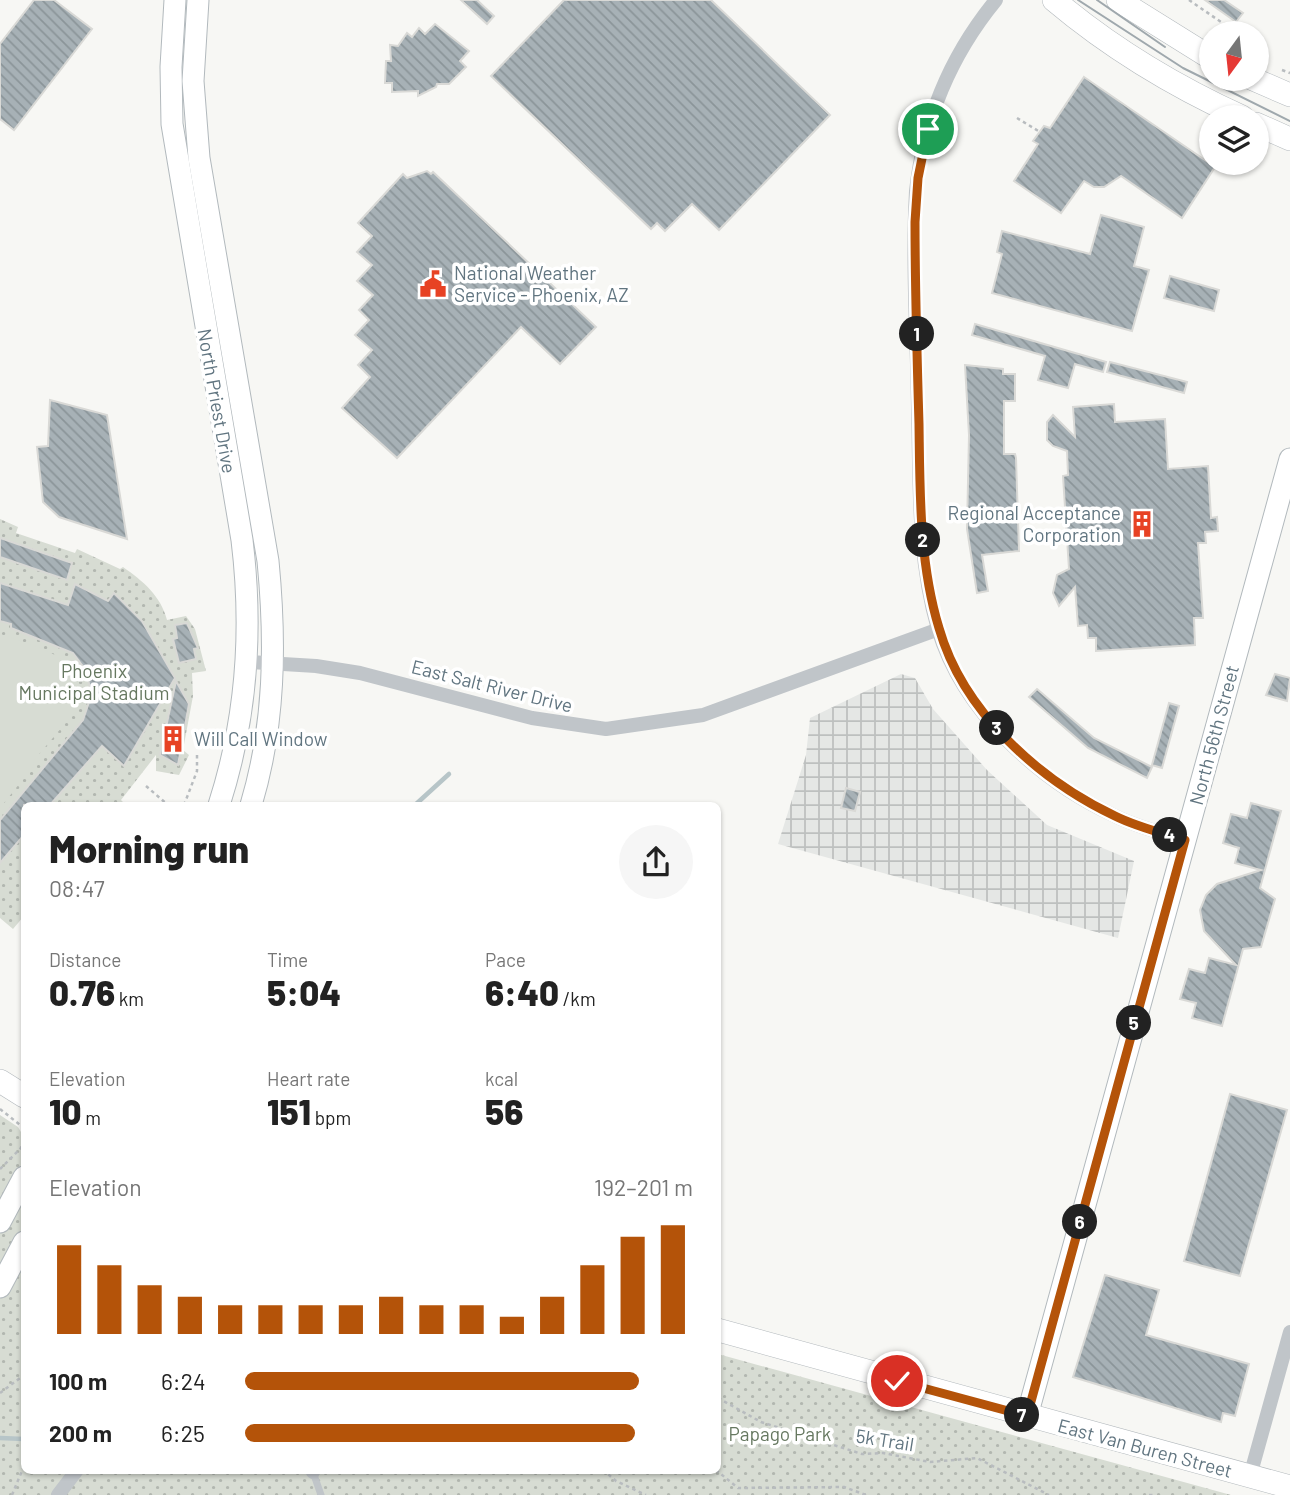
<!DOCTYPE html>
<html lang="en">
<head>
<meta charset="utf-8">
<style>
  body { margin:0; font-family:Barlow,sans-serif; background:#f6f6f6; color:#222; height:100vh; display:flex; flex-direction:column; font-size:26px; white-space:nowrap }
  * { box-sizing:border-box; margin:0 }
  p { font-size:23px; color:#767676 }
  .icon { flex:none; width:38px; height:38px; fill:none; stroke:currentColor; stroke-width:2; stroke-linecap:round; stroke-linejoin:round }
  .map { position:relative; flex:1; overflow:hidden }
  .details { position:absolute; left:21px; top:802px; width:700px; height:672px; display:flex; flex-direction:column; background:#fff; border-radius:10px; box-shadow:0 2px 5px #0004 }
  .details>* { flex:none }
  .needle { width:46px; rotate:195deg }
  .tools { position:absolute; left:1199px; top:21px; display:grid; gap:14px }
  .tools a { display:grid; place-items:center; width:70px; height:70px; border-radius:50%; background:#fff; box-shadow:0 2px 5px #0004; font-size:35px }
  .pin { position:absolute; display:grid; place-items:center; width:60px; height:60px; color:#fff; margin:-30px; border:4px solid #fff; border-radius:50%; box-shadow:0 2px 7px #0007 }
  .km { position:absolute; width:35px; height:35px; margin:-18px; border-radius:50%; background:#222; color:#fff; font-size:19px; line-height:35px; text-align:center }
  .round { display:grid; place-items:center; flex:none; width:74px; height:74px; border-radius:37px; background:#f6f6f6 }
  .headline { display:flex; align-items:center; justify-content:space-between; height:119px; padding:0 28px }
  h1 { font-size:38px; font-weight:800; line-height:52px }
  .stats { display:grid; grid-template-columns:repeat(3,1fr); gap:10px; height:119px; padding:7px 28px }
  .stats div { display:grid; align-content:center }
  .stats b { font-size:35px; font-weight:800 }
  .stats small { font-size:19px; font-weight:400 }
  .stats p { font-size:19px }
  .chart { height:196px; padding:14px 28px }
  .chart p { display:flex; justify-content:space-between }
  .chart svg { width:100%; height:126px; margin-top:7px; stroke:#b45309; stroke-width:6 }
  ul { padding:0 28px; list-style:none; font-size:23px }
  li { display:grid; grid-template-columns:112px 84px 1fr; align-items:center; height:52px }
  li i { height:18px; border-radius:9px; background:#b45309 }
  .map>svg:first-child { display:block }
  .industrial { fill:url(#industrial-grid) }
  .green { fill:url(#green-dots) }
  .pitch { fill:#d7dcd3 }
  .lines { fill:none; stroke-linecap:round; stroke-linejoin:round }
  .stream { stroke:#b7c5c8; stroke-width:4.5 }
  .building { fill:url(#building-back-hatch); stroke:#d9d9d6; stroke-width:2 }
  .secondary-casing { stroke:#b2b9bd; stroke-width:23 }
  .primary-casing { stroke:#b3b9bd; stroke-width:24 }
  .path { stroke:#b8bcbf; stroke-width:2.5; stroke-dasharray:3.5 3.5; stroke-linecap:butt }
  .lane { stroke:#c0c5c9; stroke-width:7 }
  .street { stroke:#c0c5c9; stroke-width:14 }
  .secondary { stroke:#fff; stroke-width:21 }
  .primary { stroke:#fff; stroke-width:23 }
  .tram { stroke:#9fa8ad; stroke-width:2 }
  .route-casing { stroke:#fff; stroke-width:14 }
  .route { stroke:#b45309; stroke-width:9 }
  .labels { text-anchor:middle; stroke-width:7; stroke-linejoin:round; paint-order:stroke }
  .poi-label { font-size:19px; fill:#617580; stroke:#fff; text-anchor:start }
  .street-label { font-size:19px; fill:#617580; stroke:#fff }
  .park-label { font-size:19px; fill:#667860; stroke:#fff }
</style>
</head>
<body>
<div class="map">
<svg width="1290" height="1495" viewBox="0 0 1290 1495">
  <defs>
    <pattern id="industrial-grid" width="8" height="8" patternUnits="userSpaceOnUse" patternTransform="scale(1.75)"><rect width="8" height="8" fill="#e5e7e5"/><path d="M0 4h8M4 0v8" fill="none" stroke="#bdc0bf"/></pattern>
    <pattern id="green-dots" width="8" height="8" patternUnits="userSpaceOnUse" patternTransform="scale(1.75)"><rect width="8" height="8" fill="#d7dcd3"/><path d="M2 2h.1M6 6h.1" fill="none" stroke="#b2b7b0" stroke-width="1.8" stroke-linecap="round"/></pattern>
    <pattern id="building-back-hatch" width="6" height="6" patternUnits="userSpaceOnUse" patternTransform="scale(1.75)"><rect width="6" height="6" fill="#a7b1b6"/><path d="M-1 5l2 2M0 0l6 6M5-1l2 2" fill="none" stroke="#8b9599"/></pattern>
  </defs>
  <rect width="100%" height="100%" fill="#f7f7f4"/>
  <!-- industrial -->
  <polygon class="industrial" points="901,674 915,678 933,709 987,770 1047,825 1134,861 1118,938 778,844 806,755 810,718"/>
  <!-- green -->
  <g class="green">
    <path d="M0,519L18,527L16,533L75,553L77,549L120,569L123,567C143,581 161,596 167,620L186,616L195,629L206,671L192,673L193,696L183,750L189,755L179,775L156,771V755L121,800L126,805H24V916L13,929L0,918Z"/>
    <polygon points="0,1115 18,1127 24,1137 24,1470 718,1470 718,1354 1231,1495 0,1495"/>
  </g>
  <!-- pitch -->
  <path class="pitch" d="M0,634C34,647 72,651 81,690L74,713L35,759L32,768L0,808Z"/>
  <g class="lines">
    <!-- stream -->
    <g class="stream">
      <polyline points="415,805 449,774"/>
      <polyline points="0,1438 24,1439"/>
    </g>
  </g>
  <!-- building -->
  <g class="building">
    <polygon points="34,0 54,0 92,29 14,130 0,119 0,44"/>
    <polygon points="461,0 477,0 494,16 487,24"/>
    <polygon points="564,0 711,0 830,115 719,230 692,204 665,231 657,223 651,229 491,76"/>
    <polygon points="1205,0 1224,0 1243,13 1236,22"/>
    <polygon points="435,24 469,51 460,61 466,67 449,84 437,84 436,87 418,96 418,91 392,92 392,83 385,83 386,61 391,61 390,45 398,46 407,33 412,37 419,28 425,34"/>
    <polygon points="1084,77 1215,167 1182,218 1121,176 1104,187 1094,187 1084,181 1061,213 1014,181 1038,144 1033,141 1044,126 1050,128"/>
    <polygon points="427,171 431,174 433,172 596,327 560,364 521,327 397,458 342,408 370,377 358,365 372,350 355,335 369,320 359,310 373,295 357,281 372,265 357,252 372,236 358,223 403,174 407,178"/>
    <polygon points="1101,215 1144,227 1134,266 1149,270 1132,331 992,293 1002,254 997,252 1002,231 1090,254"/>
    <polygon points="1170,276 1219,290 1214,311 1164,298"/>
    <polygon points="975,324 1106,362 1103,372 1075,364 1068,388 1038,380 1045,356 972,335"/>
    <polygon points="1110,362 1187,382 1184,393 1107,372"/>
    <polygon points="965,365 1003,369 1003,374 1015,374 1015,401 1004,401 1004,454 1015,454 1016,458 1019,551 982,555 988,591 977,593 967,529 969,435"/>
    <polygon points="50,400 107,415 127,539 59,517 43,502 37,447 48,446"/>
    <polygon points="1114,404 1115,422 1165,419 1168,469 1208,466 1211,518 1217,517 1218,531 1205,532 1206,543 1198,543 1203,618 1194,618 1195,645 1096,651 1096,638 1088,638 1087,625 1078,626 1075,587 1059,606 1053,593 1057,575 1069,569 1063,476 1068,475 1067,451 1053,446 1047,440 1047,422 1053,415 1075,437 1073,407"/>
    <polygon points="0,538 72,563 67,580 0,557"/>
    <polygon points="0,583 68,605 75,584 108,601 114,593 142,621 175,678 124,766 102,746 50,805 24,805 24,835 0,863 0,820 83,720 91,696 87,672 73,653 11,628 11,624 0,621"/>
    <polygon points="187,623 198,648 194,649 196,659 179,663 173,639 177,638 175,625"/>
    <polygon points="1275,674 1290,678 1287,701 1266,695"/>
    <polygon points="176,681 189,704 178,765 160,755"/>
    <polygon points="1037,689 1094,738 1152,767 1147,778 1088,748 1029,697"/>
    <polygon points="1169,703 1179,706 1162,768 1152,765"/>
    <polygon points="846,788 860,792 855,811 841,808"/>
    <polygon points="1251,803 1281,811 1260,888 1275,899 1261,947 1243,949 1222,1026 1192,1018 1196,1003 1180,999 1189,969 1205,973 1209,958 1236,965 1204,931 1200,910 1206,895 1217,884 1261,870 1235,863 1239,848 1223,843 1231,814 1247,818"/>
    <polygon points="1230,1094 1287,1110 1240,1276 1184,1261"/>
    <polygon points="1105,1275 1159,1290 1146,1335 1249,1364 1235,1416 1223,1413 1221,1422 1073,1377"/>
  </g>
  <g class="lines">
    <defs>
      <g id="secondary">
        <path d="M175,0L171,67L172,124L242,540C253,630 247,718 219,805"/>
        <path d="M198,0L193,81L199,158L268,561C276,644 275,725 251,805"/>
        <polyline points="0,1222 24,1177"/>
        <polyline points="0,1287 24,1242"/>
        <polyline points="1027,1416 1290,459"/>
      </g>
      <g id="primary">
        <path d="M1054,0C1111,48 1174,86 1242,117"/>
        <polyline points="1118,0 1211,58"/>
        <polyline points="1253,79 1290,95"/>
        <polyline points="1256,124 1290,139"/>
        <polyline points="0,1081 24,1096"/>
        <polyline points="718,1330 1290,1487"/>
      </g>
    </defs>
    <!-- secondary casing -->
    <use href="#secondary" class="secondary-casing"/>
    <!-- primary casing -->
    <use href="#primary" class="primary-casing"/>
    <!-- path -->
    <g class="path">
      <polyline points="1189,0 1237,33"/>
      <polyline points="1256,50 1263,62"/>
      <polyline points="1282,70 1290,73"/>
      <polyline points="1017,118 1040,132"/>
      <polyline points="146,786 168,805"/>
      <polyline points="184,805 197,771 197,752"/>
      <polyline points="0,1109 24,1128"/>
      <polyline points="0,1169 21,1148 24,1138"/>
      <polyline points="0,1393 24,1375"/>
      <polyline points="718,1398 761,1422 862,1454 883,1453 930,1462 977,1458 1049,1495"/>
      <polyline points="603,1470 616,1481 646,1495"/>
      <polyline points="716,1470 738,1488 844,1487 866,1495"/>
      <polyline points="12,1495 24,1466"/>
      <polyline points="1149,1495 1154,1495"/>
    </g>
    <!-- lane -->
    <polyline class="lane" points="313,1472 321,1495"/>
    <!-- street -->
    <g class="street">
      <path d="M996,0C950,56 924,118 916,191C912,263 917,336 918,408C920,482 917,557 938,629C963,712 1039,781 1115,816C1137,827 1162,833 1185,840"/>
      <polyline points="248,662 316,666 360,673 532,718 606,729 703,715 939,629"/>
      <polyline points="312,1470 313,1472"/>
      <polyline points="1250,1476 1290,1332"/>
      <polyline points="58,1495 77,1470"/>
    </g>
    <!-- secondary -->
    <use href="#secondary" class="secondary"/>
    <!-- primary -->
    <use href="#primary" class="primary"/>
    <!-- tram -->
    <g class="tram">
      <polyline points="1078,0 1183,68 1290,121"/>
      <polyline points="1097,0 1165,47"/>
    </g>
  </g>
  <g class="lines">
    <defs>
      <path id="route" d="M897,1381L1027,1416L1185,840C1162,833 1137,827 1115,816C1039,780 963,712 939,628C919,562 920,492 919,424C917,357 915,289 915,222L918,178L928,129"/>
    </defs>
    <!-- route casing -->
    <use href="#route" class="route-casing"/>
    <!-- route -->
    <use href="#route" class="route"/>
  </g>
  <!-- icons -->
  <defs>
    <symbol id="civic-bare" viewBox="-9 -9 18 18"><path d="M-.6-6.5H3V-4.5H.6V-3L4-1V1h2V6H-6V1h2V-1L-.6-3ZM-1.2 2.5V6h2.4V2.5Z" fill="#e74224" stroke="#fff" stroke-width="2.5" paint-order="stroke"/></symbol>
    <symbol id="building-bare" viewBox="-9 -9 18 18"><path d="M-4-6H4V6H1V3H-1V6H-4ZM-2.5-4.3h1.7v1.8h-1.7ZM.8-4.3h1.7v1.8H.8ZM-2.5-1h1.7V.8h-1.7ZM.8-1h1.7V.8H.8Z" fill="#e74224" stroke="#fff" stroke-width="2.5" paint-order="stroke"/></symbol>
  </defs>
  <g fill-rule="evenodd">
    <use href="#civic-bare" x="414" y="265" width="38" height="38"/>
    <use href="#building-bare" x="1123" y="505" width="38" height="38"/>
    <use href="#building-bare" x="154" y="720" width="38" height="38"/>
  </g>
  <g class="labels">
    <!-- poi labels -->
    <g class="poi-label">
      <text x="454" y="280">National Weather<tspan x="454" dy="22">Service - Phoenix, AZ</tspan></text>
      <text x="1121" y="520" text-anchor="end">Regional Acceptance<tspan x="1121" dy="22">Corporation</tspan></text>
      <text x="194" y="746">Will Call Window</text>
    </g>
    <!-- street labels -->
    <g class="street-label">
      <text transform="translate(217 401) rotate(80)" y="7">North Priest Drive</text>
      <text transform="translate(492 686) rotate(14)" y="7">East Salt River Drive</text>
      <text transform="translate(1214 735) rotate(-75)" y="7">North 56th Street</text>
      <text transform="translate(885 1440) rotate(9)" y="7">5k Trail</text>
      <text transform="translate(1145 1448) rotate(15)" y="7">East Van Buren Street</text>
    </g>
    <!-- park labels -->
    <g class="park-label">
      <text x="94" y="678">Phoenix<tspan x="94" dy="22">Municipal Stadium</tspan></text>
      <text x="780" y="1441">Papago Park</text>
    </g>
  </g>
</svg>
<div class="tools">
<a><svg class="needle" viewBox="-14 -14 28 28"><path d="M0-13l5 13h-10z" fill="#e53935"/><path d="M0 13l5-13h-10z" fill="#767676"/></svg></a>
<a><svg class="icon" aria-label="layers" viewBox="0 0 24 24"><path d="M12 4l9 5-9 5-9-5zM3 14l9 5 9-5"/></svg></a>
</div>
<div class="pin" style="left:928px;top:129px;background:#1e9e55"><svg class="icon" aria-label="arrive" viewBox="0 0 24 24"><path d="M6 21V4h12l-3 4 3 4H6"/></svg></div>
<div class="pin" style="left:897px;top:1381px;background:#d93025"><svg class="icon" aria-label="check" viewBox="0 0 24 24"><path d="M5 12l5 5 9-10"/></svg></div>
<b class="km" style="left:917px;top:334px">1</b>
<b class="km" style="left:923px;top:540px">2</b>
<b class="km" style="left:997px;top:728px">3</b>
<b class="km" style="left:1170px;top:835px">4</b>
<b class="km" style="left:1134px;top:1023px">5</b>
<b class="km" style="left:1080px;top:1222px">6</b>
<b class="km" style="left:1022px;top:1415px">7</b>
<section class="details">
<div class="headline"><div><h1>Morning run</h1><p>08:47</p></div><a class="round"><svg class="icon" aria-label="share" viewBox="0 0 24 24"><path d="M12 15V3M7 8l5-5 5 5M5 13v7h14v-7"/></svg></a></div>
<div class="stats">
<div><p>Distance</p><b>0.76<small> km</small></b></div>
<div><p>Time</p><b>5:04</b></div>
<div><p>Pace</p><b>6:40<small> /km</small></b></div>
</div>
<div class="stats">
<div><p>Elevation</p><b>10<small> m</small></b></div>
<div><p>Heart rate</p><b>151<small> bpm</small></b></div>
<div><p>kcal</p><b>56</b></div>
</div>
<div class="chart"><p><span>Elevation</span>192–201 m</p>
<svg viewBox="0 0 160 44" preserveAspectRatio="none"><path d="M5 44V13M15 44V20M25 44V27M35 44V31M45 44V34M55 44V34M65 44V34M75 44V34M85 44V31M95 44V34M105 44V34M115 44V38M125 44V31M135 44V20M145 44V10M155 44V6"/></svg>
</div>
<ul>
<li><b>100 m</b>6:24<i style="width:88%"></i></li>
<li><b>200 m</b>6:25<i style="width:87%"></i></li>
</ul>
</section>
</div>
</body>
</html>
